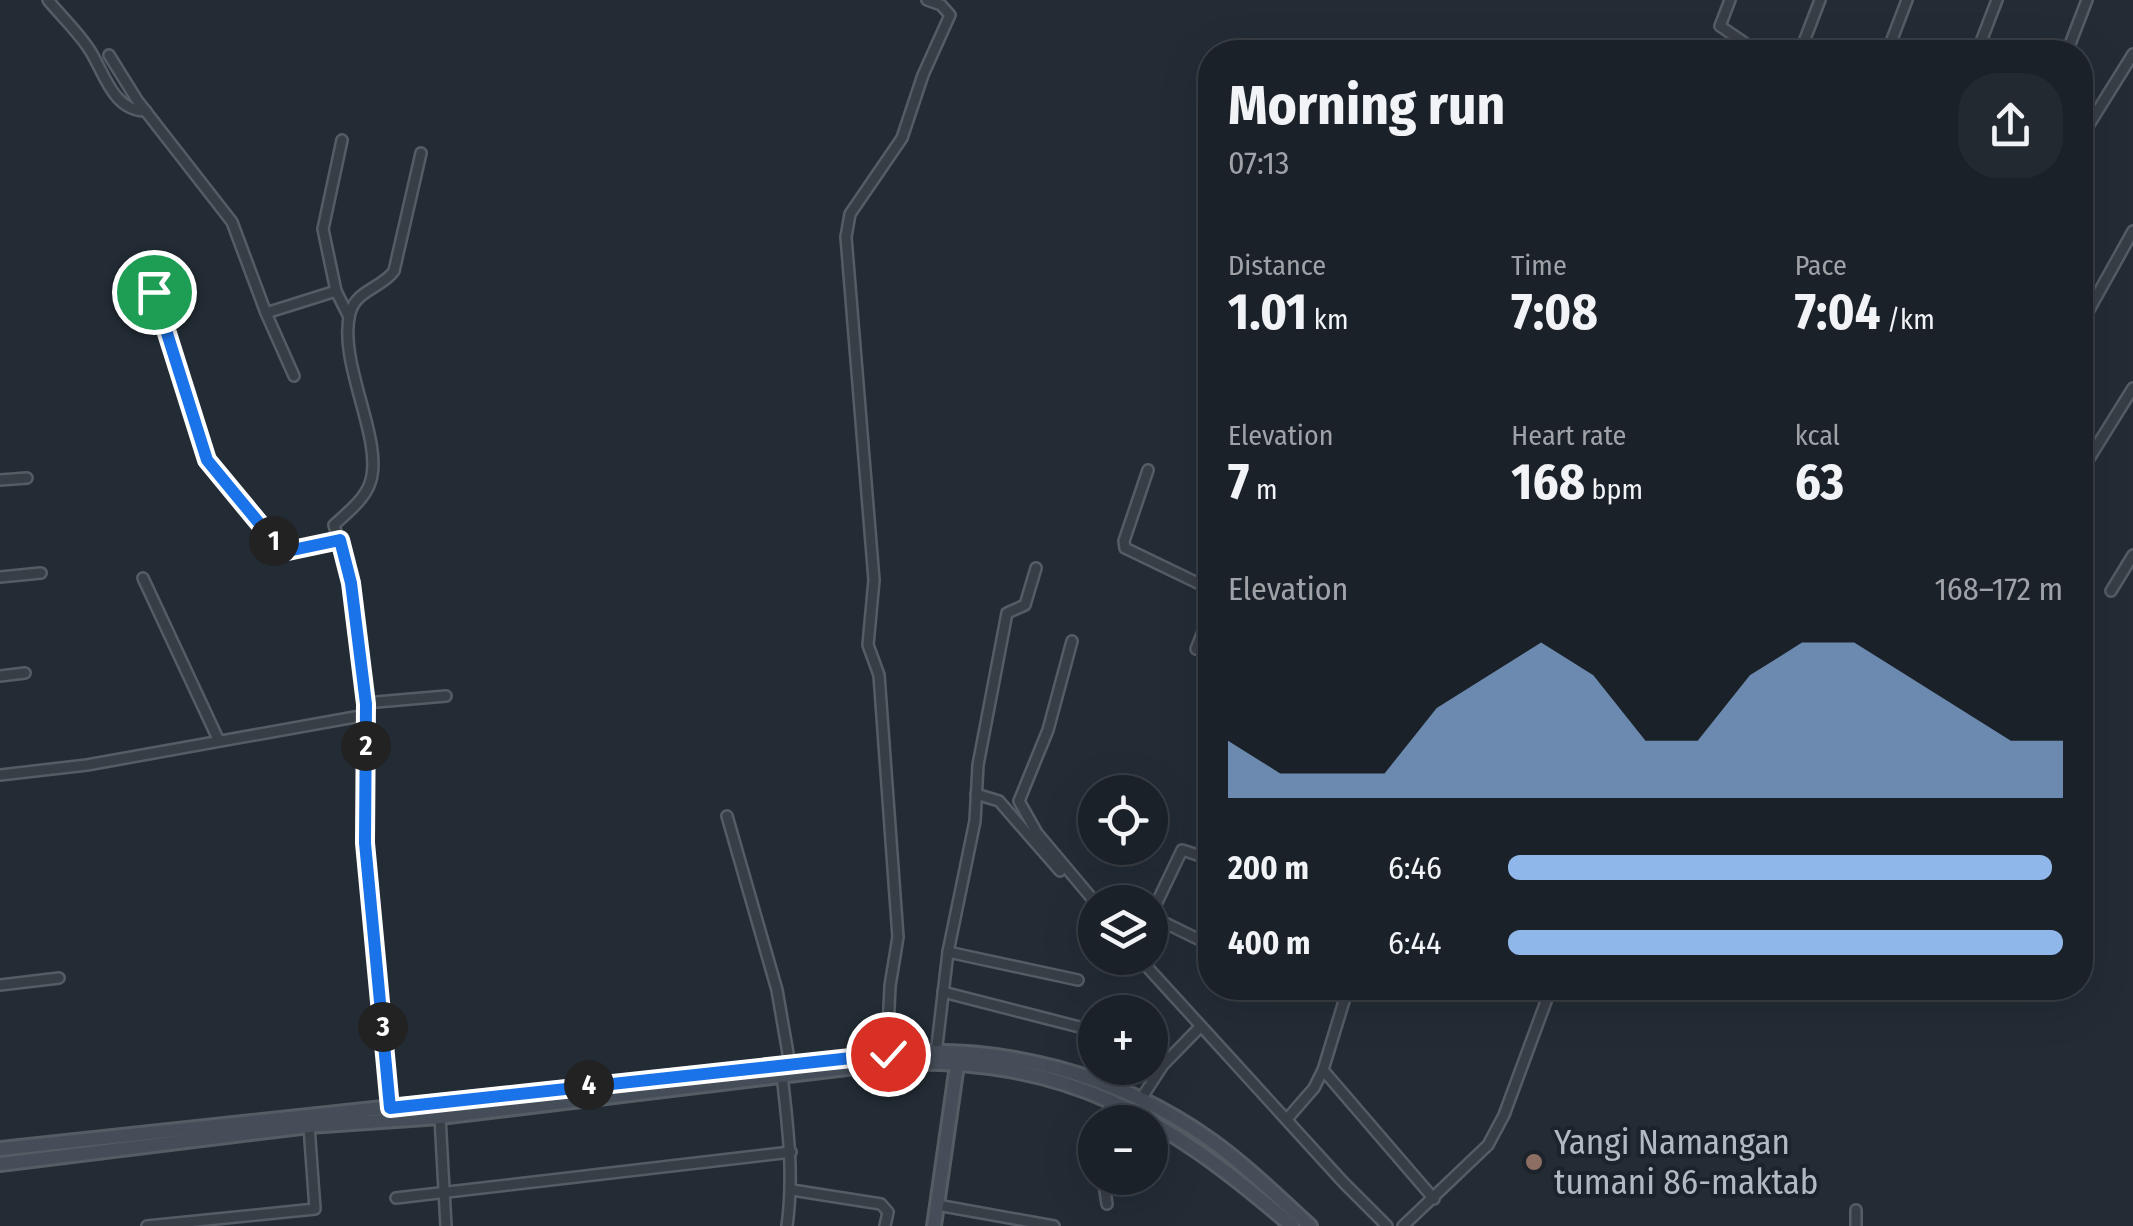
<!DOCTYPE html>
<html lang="en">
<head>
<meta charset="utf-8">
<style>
  body { margin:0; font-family:"Fira Sans Condensed",sans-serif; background:#232930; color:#f1f3f6; height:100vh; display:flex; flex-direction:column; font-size:38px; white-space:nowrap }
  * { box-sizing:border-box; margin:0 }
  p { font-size:32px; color:#9fa3a8 }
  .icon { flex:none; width:55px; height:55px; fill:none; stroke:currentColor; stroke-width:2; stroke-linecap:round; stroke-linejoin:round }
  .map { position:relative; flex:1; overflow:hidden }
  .panel { position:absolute; left:1198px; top:40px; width:895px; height:960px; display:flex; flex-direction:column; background:#1a2128; border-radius:40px; box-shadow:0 10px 40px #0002,0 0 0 2px #383e45 }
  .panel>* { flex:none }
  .tools { position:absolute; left:1078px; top:775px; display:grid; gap:20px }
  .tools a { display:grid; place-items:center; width:90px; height:90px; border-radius:50%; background:#1a2128; box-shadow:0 10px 40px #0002,0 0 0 2px #383e45; font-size:50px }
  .pin { position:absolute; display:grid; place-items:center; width:85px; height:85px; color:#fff; margin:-42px; border:5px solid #fff; border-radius:50%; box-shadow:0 2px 10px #0007 }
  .km { position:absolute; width:50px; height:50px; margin:-25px; border-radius:50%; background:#222; color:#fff; font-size:28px; line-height:50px; text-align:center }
  .round { display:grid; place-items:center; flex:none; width:105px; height:105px; border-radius:40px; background:#232930 }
  .headline { display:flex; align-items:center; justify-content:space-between; height:170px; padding:0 30px }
  h1 { font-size:55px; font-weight:700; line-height:75px }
  .stats { display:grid; grid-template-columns:repeat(3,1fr); gap:15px; height:170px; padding:10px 30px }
  .stats div { display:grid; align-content:center }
  .stats b { font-size:50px; font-weight:700 }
  .stats small { font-size:28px; font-weight:400 }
  .stats p { font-size:28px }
  .chart { height:280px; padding:20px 30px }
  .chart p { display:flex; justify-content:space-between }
  .chart svg { width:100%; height:180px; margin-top:10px; fill:#90b7e9; opacity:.7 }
  ul { padding:0 30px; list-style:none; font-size:32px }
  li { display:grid; grid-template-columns:160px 120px 1fr; align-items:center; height:75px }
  li i { height:25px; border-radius:12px; background:#90b7e9 }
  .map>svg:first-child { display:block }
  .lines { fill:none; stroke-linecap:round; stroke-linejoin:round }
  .street-casing { stroke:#545c64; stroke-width:14 }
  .secondary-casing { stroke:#545c64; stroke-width:18 }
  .street { stroke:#373e46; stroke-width:9 }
  .secondary { stroke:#454d58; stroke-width:12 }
  .route-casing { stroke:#fff; stroke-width:20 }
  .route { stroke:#1a73e8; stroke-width:12 }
  .education-dot { fill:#8d6e63; stroke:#1c232a; stroke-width:4 }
  .labels { text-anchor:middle; stroke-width:8; stroke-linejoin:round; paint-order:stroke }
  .poi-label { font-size:35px; fill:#b1b9c2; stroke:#1c232a; text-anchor:start }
</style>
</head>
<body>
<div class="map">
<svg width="2133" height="1226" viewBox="0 0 2133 1226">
  <rect width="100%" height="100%" fill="#232c35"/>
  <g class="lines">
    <defs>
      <g id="street">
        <path d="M48,0C61,16 78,32 89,49C104,71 112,111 146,111"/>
        <polyline points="1730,0 1720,26 1758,52"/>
        <polyline points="1888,50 1907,0"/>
        <polyline points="1800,52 1820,0"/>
        <polyline points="1977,52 1997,0"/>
        <polyline points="2067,52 2087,0"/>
        <polyline points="109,55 137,100 232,222 266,313 294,376"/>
        <polyline points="2080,139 2133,54"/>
        <polyline points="342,140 323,229 336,291 349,317"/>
        <polyline points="154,293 207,460 283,552 340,539"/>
        <polyline points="266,313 336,291"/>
        <polyline points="2080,326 2133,231"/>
        <polyline points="2080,467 2090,457 2133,388"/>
        <polyline points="1148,470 1124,541 1125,548 1210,589"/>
        <polyline points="0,480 27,478"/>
        <polyline points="0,577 41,573"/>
        <polyline points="143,578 218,739"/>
        <polyline points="2111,591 2133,555"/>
        <polyline points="1072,641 1048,730 1019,801 1037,833 1095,902"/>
        <polyline points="1196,649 1210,614"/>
        <polyline points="0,676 25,673"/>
        <polyline points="365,703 446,696"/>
        <polyline points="0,775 87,765 366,715"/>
        <polyline points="976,794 999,801 1060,871"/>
        <polyline points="727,816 777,990 790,1065"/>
        <polyline points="1151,916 1210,945"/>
        <polyline points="1150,917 1182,850 1210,859"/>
        <polyline points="948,952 1078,980"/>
        <polyline points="1139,958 1344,1183 1387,1226"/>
        <polyline points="0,985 59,978"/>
        <polyline points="943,992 1095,1031"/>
        <polyline points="887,1054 890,986 898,937 879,675 868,645 874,580 846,237 850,214 902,138 923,75 950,15 941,5 927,0"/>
        <polyline points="936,1054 948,952 975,821 978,765 1007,613 1025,605 1036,568"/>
        <polyline points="1323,1070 1434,1199"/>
        <path d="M782,1075C788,1127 794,1175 787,1226"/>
        <polyline points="1141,1099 1163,1065 1200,1027"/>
        <path d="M390,1108L365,843V703L351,583L334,525C346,514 365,499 370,483C385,441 337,363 350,313C356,290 382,288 394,271L421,153"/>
        <polyline points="440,1117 446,1226"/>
        <polyline points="1287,1119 1314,1088 1323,1070 1348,988"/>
        <polyline points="1107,1122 1110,1100"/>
        <polyline points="1103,1178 1107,1204"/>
        <polyline points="792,1190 881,1204 888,1212 885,1226"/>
        <polyline points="396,1198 791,1152"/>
        <polyline points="937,1205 1054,1226"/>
        <polyline points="147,1226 315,1209 309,1126"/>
        <polyline points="1403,1226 1488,1145 1504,1115 1551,988"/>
        <polyline points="1856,1226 1856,1210"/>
      </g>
      <g id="secondary">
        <path d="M0,1149L887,1054C1002,1043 1118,1074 1212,1141C1248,1167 1278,1197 1310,1226"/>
        <path d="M0,1164L309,1126L440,1117L889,1063C1065,1056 1163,1115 1292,1226"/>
        <polyline points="934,1226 958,1058"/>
      </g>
    </defs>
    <!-- street casing -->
    <use href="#street" class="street-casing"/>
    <!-- secondary casing -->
    <use href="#secondary" class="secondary-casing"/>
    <!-- street -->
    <use href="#street" class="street"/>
    <!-- secondary -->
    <use href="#secondary" class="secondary"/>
  </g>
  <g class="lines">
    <defs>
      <polyline id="route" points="154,292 207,460 283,552 340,540 351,583 366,704 365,843 390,1108 888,1054"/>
    </defs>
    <!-- route casing -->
    <use href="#route" class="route-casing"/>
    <!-- route -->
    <use href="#route" class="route"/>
  </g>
  <!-- markers -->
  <circle class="education-dot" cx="1534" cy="1162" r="10"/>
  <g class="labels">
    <!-- poi labels -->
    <g class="poi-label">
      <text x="1554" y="1154">Yangi Namangan<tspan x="1554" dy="40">tumani 86-maktab</tspan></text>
    </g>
  </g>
</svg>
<div class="tools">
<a><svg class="icon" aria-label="locate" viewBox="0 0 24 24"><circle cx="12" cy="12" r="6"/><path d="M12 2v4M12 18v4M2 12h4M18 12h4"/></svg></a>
<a><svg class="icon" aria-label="layers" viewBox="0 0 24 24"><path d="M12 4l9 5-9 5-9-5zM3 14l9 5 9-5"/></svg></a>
<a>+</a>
<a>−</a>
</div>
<div class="pin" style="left:154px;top:292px;background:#1e9e55"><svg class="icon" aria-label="arrive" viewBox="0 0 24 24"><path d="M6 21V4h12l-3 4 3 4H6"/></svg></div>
<div class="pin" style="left:888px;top:1054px;background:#d93025"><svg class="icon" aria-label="check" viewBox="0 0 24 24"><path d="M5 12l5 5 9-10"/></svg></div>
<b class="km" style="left:274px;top:541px">1</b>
<b class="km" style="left:366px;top:746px">2</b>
<b class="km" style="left:383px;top:1027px">3</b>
<b class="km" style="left:589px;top:1085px">4</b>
<section class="panel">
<div class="headline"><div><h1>Morning run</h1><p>07:13</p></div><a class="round"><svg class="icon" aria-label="share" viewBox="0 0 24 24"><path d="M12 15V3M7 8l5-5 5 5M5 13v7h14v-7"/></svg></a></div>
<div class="stats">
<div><p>Distance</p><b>1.01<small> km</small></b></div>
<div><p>Time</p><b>7:08</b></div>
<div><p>Pace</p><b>7:04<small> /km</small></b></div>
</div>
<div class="stats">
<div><p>Elevation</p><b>7<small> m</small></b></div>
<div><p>Heart rate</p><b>168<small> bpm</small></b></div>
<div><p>kcal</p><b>63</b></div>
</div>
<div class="chart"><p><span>Elevation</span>168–172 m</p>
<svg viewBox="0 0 160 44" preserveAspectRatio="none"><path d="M0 44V30L10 38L20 38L30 38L40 22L50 14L60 6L70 14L80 30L90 30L100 14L110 6L120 6L130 14L140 22L150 30L160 30V44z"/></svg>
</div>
<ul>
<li><b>200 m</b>6:46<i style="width:98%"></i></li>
<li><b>400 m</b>6:44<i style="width:100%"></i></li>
</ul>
</section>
</div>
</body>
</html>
